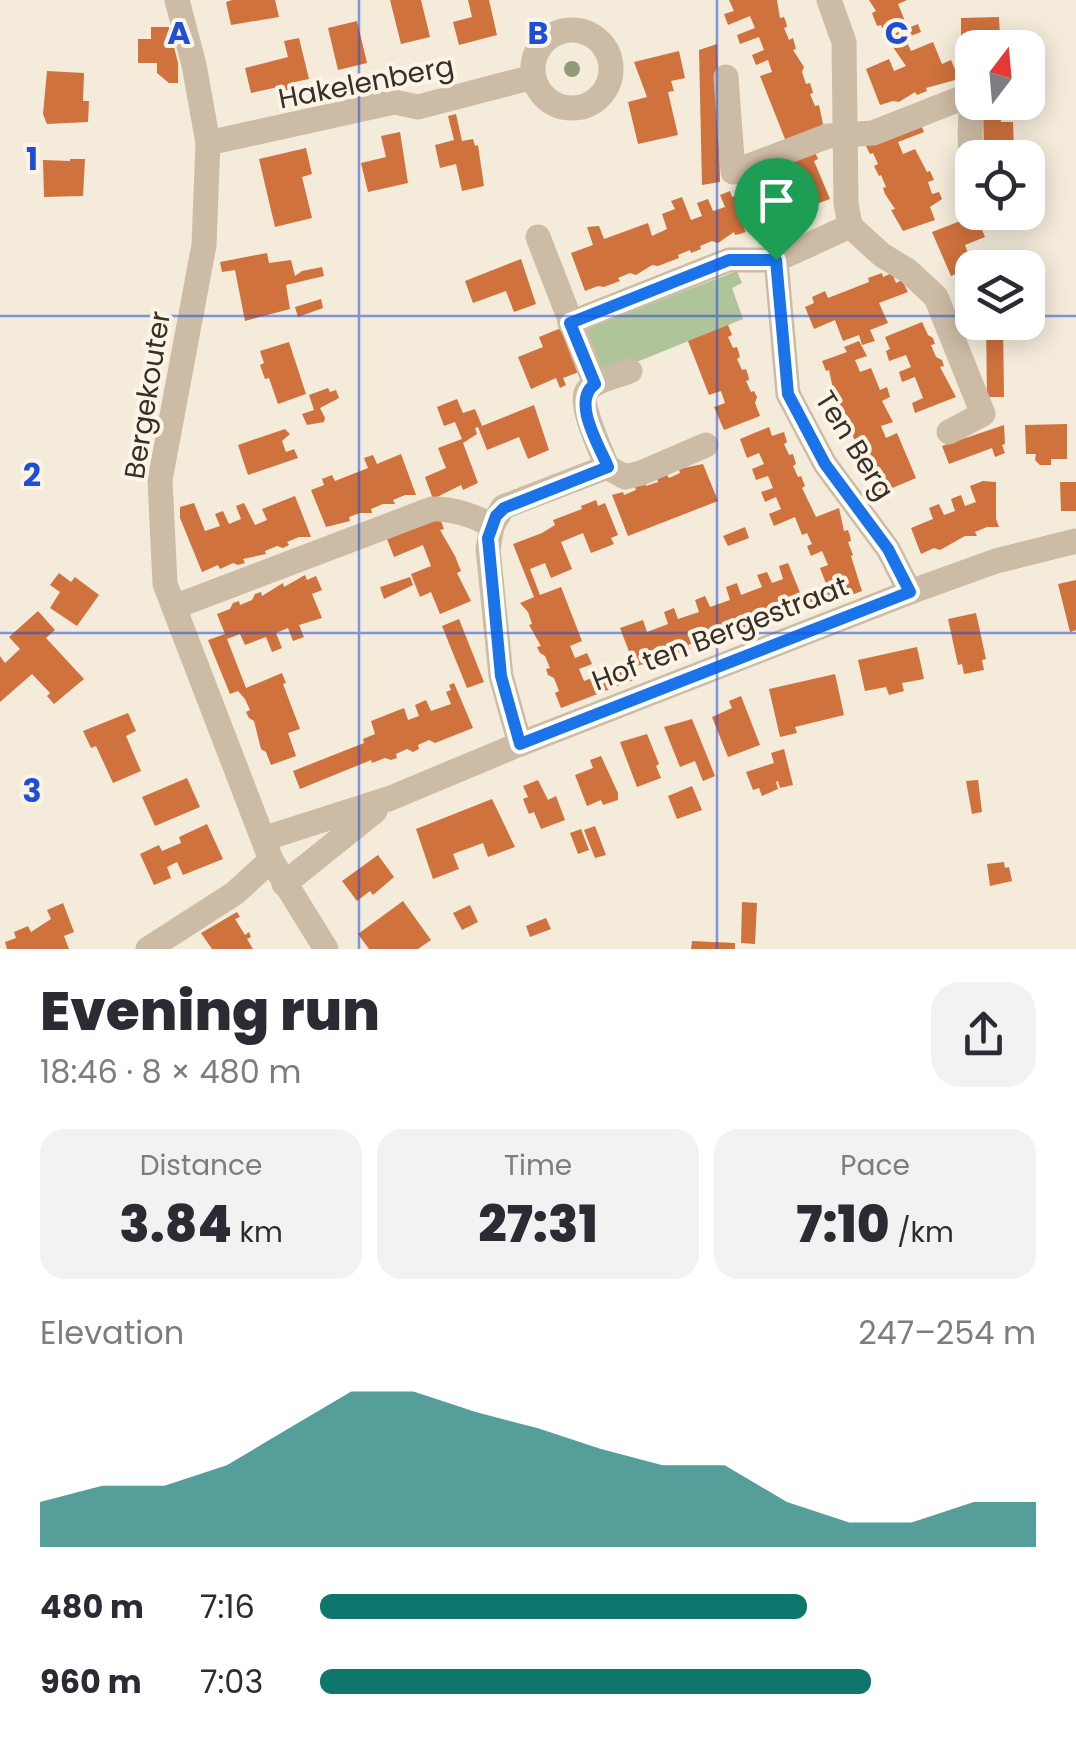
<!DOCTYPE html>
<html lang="en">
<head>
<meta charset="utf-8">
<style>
  body { margin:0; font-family:Poppins,sans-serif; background:#f2f2f3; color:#2b2b33; height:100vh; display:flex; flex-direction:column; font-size:38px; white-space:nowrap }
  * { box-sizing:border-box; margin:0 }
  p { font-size:32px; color:#7c7c81 }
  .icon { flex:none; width:55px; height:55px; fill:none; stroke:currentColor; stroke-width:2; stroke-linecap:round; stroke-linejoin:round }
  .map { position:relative; height:949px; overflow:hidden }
  .sheet { display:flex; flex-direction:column; background:#fff; flex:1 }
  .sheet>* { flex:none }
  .needle { width:65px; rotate:16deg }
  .tools { position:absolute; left:955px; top:30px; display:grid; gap:20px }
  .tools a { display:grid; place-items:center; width:90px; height:90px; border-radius:20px; background:#fff; box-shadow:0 5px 25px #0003; font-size:50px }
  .pin { position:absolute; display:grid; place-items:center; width:85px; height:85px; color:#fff; margin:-102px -42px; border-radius:50% 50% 50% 0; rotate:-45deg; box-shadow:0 0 10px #0007 }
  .pin .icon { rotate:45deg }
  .round { display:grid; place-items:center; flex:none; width:105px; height:105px; border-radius:30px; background:#f2f2f3 }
  .head { display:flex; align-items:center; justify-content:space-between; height:170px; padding:0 40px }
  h1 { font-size:55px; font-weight:800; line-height:75px }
  .metrics { display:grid; grid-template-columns:repeat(3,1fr); gap:15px; height:170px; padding:10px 40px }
  .metrics div { display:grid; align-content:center; border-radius:25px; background:#f2f2f3; text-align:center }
  .metrics b { font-size:50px; font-weight:800 }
  .metrics small { font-size:28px; font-weight:400 }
  .metrics p { font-size:28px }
  .chart { height:280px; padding:20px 40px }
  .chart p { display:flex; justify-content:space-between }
  .chart svg { width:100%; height:180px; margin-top:10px; fill:#0f766e; opacity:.7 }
  ul { padding:0 40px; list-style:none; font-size:32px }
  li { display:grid; grid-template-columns:160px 120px 1fr; align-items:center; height:75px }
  li i { height:25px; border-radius:12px; background:#0f766e }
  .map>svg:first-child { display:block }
  .green { fill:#b0c499 }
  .building { fill:#cf723d }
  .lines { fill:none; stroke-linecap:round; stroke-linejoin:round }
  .street { stroke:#cdbca5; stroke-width:25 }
  .tree { fill:#929a79 }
  .route-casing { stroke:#fff; stroke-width:20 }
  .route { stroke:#1a73e8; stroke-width:12 }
  .grid { fill:none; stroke:#1d4ed8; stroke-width:2.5; stroke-opacity:0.55 }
  .labels { text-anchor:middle; stroke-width:8; stroke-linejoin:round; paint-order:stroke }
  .street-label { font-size:28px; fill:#382f27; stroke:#fbf4e7 }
  .grid-label { font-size:32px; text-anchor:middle; font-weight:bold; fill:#1d4ed8; stroke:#fbf4e7; stroke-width:8; stroke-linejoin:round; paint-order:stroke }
</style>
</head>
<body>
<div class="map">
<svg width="1076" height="949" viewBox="0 0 1076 949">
  <rect width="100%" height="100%" fill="#f4ebda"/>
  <!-- green -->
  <polygon class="green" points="737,271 742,283 732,288 743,319 602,376 583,330"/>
  <!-- building -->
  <g class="building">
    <polygon points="232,0 275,0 279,17 231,25 226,2"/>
    <polygon points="390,0 421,0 430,37 401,44"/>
    <polygon points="468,0 489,0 497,35 459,45 453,22 472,17"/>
    <polygon points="729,0 777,0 780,18 784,17 786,22 787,27 784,28 789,40 793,38 796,49 793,50 804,67 802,72 806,84 810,83 812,89 813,93 810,94 815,106 819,105 824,129 787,144 760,76 772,72 768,60 756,65 752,55 764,50 759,37 740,44 737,35 755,28 750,16 728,25 724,14 734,11"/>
    <polygon points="869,0 907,0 898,4 907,26 885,34 881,25 877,26 872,13 876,11"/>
    <polygon points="999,17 1000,37 961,37 961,18"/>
    <polygon points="357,21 367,63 338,70 328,28"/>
    <polygon points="918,24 921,32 905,38 911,51 933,42 942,64 951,60 959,79 926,88 927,91 917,95 915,92 899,102 893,101 880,105 866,69 889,59 894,71 906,66 886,37"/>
    <polygon points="151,27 169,27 178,63 178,83 169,83 157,73 157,63 138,63 138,39 151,39"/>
    <polygon points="299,38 309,79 290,83 292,89 279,92 278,87 251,93 245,68 288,57 284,41"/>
    <polygon points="717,44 720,182 702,185 699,50"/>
    <polygon points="679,51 685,78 671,81 674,91 668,92 678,135 638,144 628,102 647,97 634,62"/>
    <polygon points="47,71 84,73 83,101 89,101 88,122 47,124 43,114"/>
    <polygon points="983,102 1000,102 1001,122 1013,122 1014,151 1001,151 1001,158 984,158"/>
    <polygon points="456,114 462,141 473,139 475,146 478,145 484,186 462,191 456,164 440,168 435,145 454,140 448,116"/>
    <polygon points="920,122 924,132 898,142 903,154 915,149 927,172 930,171 934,180 928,182 932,194 939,192 942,199 930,207 935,220 903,231 891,210 895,209 885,194 883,188 886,187 881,175 879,176 874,166 878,164 873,153 870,154 865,144"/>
    <polygon points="400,132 408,183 368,192 361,163 386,157 381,136"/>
    <polygon points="306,148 312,174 302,177 312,218 275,227 259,159"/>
    <polygon points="814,150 818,159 814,161 830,199 816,204 817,209 804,214 792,184 771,192 769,189 763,191 767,201 760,203 768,223 744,228 746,232 740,234 735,235 734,232 718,243 712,241 700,246 701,249 691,253 690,250 678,255 679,258 658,266 652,265 636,275 630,273 618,278 620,281 604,287 598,286 585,291 571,253 593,245 587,227 599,226 604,239 648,223 652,236 667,229 662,214 675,209 671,201 682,197 691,220 702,216 697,203 708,199 713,211 725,207 720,195 730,191 732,197 744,193 742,187 765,178 762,170"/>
    <polygon points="70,159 85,159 83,196 44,197 43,160 70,161"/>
    <polygon points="976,215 985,237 965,245 973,267 951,276 932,232"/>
    <polygon points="267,253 269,263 291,260 295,276 302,271 322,267 324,276 286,285 290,309 245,321 235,270 222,272 220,262"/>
    <polygon points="521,259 536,304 514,312 506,291 473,303 465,281"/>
    <polygon points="882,273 883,277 892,273 896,283 902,280 908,292 879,303 888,323 870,330 875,341 862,345 859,335 843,341 835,320 814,329 805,307 814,303 812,297 825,291 828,298 869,282 868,278"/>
    <polygon points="321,299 323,308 298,317 295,307"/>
    <polygon points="922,322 928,335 933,338 935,344 931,345 936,357 942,360 944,366 940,367 956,397 915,413 912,403 923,398 915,377 902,382 899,372 911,367 906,355 889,361 886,351 890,349 885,337"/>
    <polygon points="986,322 1003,322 1004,397 987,397"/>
    <polygon points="728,325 732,335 728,337 733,348 737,347 740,357 737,359 742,370 746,369 748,375 749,380 746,381 751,392 754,391 757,397 755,403 760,416 724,430 714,407 725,403 721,391 709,395 688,341"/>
    <polygon points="561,328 579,372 563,378 566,385 560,388 556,378 531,389 518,357 543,347 539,337"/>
    <polygon points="859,341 867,356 855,360 860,372 871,368 880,390 887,387 890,397 882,401 893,422 881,426 886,438 897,433 916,478 878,494 873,481 870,482 868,478 864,459 859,456 857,450 860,449 848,428 852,426 847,415 841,412 838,392 835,394 833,389 829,370 826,371 822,361 847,352 844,347"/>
    <polygon points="289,342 306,394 278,404 269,378 265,379 260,365 264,363 260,351"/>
    <polygon points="328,388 330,392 336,390 339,398 320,408 325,418 324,422 307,425 302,414 314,410 309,395"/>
    <polygon points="457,399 463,413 475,409 482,426 534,405 549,450 528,459 519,437 487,450 478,427 475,428 477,434 463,443 478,483 463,490 461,485 433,499 425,477 446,468 438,448 462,439 455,422 444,426 437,407"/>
    <polygon points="1067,424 1067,459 1051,459 1051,465 1040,465 1035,460 1036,454 1026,454 1025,425"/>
    <polygon points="1004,425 1005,444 1002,445 1005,453 995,457 992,448 949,464 942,446"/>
    <polygon points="769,427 772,436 784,432 787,442 784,444 789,455 793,454 796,464 793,466 798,477 801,476 805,486 802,488 816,517 839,508 844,531 848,530 850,536 851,541 848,542 853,555 851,556 862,591 808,612 804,603 793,603 768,618 762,616 751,620 752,624 737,630 731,628 706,642 700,640 688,645 690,649 675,655 669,653 657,657 658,661 635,666 639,678 561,708 555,693 559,691 554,678 548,675 546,669 550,668 545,656 540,653 537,647 541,646 529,625 532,624 528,612 520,603 534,597 513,544 542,533 555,525 553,520 582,509 581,506 596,500 598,506 605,503 618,535 611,538 614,544 591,553 583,533 561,542 572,569 551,578 545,563 530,569 540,595 561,587 582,641 570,646 575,658 587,653 592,664 579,669 584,681 633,662 620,628 643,620 647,632 668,624 664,612 674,608 678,619 699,612 695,600 705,596 710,607 730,600 726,587 737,583 741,595 762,587 757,575 767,572 772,583 783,579 779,566 788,563 801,595 827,586 820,568 828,565 822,551 811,556 807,546 812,544 807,533 802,535 795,517 774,526 769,514 781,509 776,497 765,502 761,492 773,488 768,476 756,480 752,469 764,464 759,453 747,458 740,439"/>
    <polygon points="285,429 290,434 282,441 286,452 294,449 298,458 248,475 238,445"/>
    <polygon points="401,454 416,495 405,495 393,500 395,504 383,504 371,509 372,513 360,513 349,517 350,521 326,527 311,490 324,485 322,479 332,475 335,481 368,468 364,458 373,455 377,464"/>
    <polygon points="703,464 718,501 628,536 612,495 623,492 624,495 636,490 635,487 645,483 646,486 658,482 657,478 667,475 669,478 680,473 679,469"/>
    <polygon points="983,481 996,482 996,519 999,527 987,527 975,532 977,536 965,536 940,550 934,548 921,554 911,528 933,519 929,508 939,504 944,515 955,511 951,499 961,495 965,506 976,502 970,486"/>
    <polygon points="1060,482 1076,482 1076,511 1061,511"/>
    <polygon points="295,496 311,537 299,537 287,542 289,545 283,548 277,546 265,551 266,554 243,559 245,563 238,565 233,563 220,569 218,565 202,572 180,518 180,507 194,503 205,531 220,526 215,514 223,511 229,524 241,519 236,506 244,503 255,525 267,520 262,509"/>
    <polygon points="438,513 444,529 440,530 455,556 461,571 457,573 471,601 440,614 431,592 420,597 411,574 431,566 423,545 394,557 385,534"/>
    <polygon points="745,527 749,538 728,546 723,536"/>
    <polygon points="59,573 71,582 75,577 99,595 77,626 50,608 60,592 50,585"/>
    <polygon points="305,575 307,580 316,576 322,590 312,594 322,618 299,625 304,637 293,641 288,628 276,633 282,648 272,652 266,637 245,645 240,634 227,639 246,688 282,673 286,683 283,684 300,729 288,733 296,756 271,765 266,752 261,749 254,721 249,718 246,712 250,710 245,699 238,691 230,694 208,640 225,634 217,614 230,609 233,603 239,601 240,605 252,600 255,594 261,592 262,596 283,583 284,587"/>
    <polygon points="410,577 413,585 384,599 380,587"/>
    <polygon points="1076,580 1076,630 1070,632 1058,584"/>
    <polygon points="38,611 55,630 46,638 84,679 54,704 47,696 50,693 32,674 0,702 0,656 5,663 20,649 9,637"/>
    <polygon points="976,613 986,659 982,660 984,670 964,674 962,664 958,665 948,619"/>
    <polygon points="459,619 484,682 467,688 442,626"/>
    <polygon points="917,647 924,679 902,683 904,691 889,695 886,687 865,691 858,660"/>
    <polygon points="835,674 844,715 795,727 797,733 780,737 769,689"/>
    <polygon points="454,683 473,728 435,743 429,740 418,745 419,749 413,752 407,749 396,754 397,758 391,760 385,758 372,763 371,760 300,789 293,771 364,743 363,739 375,734 371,721 404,708 408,720 419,716 415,705 426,700 431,711 451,704 446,692 451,690 449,685"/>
    <polygon points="741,696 760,745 728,757 712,717 732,708 729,701"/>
    <polygon points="128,713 136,731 126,736 141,771 113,783 96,746 91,748 83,731"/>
    <polygon points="692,719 715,776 703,781 695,761 680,767 664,727"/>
    <polygon points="647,734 659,764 656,766 661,778 637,787 620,742"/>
    <polygon points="784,749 793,785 780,788 778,781 776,782 778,789 762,796 759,788 753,790 746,772 774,763 771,753"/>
    <polygon points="601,756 618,793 618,800 603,805 601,800 587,806 575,775 593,768 590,760"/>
    <polygon points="187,778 200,807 155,826 142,797"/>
    <polygon points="538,780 548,800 556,796 565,820 541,829 534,812 529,814 523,799 528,797 523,786"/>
    <polygon points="978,780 982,812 972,814 966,781"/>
    <polygon points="692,786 702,810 677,819 668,796"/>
    <polygon points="492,799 515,847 488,857 483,843 453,854 459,869 433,879 416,829"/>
    <polygon points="207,824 223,859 183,875 177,862 167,867 171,878 154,885 140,854 159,845 162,851 181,843 179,837"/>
    <polygon points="595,826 606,855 595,858 584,830"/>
    <polygon points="581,829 589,850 578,854 570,833"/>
    <polygon points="378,855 394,877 373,895 370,891 357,901 342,881"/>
    <polygon points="1004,862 1005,868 1009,867 1012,881 990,886 987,864"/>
    <polygon points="403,901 431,940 418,949 369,949 358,934"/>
    <polygon points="742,902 757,903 755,944 741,943"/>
    <polygon points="63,903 74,932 64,936 69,949 7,949 5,942 16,938 14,932 28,926 31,932 51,919 47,910"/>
    <polygon points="470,905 478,922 462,930 453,913"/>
    <polygon points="237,912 240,917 235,919 245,935 249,932 251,937 247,939 253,949 212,949 201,933"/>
    <polygon points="546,918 551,929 530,937 526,926"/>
    <polygon points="692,941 735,943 735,949 691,949"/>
  </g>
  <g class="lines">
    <!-- street -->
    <g class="street">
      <polyline points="177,0 194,65 208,143 204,245 160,480 165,584 271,860 326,949"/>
      <circle cx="572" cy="69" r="39"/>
      <polyline points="726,77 733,172 828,136 873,133 972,94 972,85"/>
      <polyline points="972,94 970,135 972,172"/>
      <polyline points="208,143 394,102 418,107 533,77"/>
      <polyline points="850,226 882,255 908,271 936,297 983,414 949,432"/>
      <polyline points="538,237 595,384"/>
      <polyline points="776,260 788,394 825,464 888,549 910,592"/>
      <polyline points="570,323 729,260 776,260 850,226 846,203 844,42 829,0"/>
      <polyline points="607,467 625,477 641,473 706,445"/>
      <path d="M174,607L432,509C451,508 476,516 492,526"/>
      <path d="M520,744L501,676L488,549L492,526L503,507L607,467C602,452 578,404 587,391C594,380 618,376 630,371"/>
      <polyline points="263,839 391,798 520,744 910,592 996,561 1076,541"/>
      <polyline points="284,884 375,811"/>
      <polyline points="148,949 235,893 271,860"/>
    </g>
  </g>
  <!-- trees -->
  <circle class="tree" cx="572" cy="69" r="8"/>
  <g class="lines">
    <defs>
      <path id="route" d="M729,260H776L788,394L825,464L888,549L910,592L520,744L501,676L488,538L496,516L504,508L608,467C599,445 571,401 595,384L570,323Z"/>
    </defs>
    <!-- route casing -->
    <use href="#route" class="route-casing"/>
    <!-- route -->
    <use href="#route" class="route"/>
  </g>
  <!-- grid -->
  <path class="grid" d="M359,0V949M717,0V949M0,316H972M1028,316H1076M0,633H1076"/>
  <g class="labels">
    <!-- street labels -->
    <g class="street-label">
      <text transform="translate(366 82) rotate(-11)" y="10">Hakelenberg</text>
      <text transform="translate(147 395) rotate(-81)" y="10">Bergekouter</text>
      <text transform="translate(855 445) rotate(58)" y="10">Ten Berg</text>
      <text transform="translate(720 633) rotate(-21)" y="10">Hof ten Bergestraat</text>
    </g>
  </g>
  <g class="grid-label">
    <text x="179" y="44">A</text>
    <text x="538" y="44">B</text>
    <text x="897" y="44">C</text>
    <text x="32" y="170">1</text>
    <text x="32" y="486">2</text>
    <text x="32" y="802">3</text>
  </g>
</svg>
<div class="tools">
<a><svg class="needle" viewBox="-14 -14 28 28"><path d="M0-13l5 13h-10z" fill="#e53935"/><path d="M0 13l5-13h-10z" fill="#7c7c81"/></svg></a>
<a><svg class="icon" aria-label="locate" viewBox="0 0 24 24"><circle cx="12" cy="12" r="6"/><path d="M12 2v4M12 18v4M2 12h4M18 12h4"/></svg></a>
<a><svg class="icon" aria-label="layers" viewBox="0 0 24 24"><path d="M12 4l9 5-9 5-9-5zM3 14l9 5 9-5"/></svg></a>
</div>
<div class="pin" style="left:776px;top:260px;background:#1e9e55"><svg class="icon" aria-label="arrive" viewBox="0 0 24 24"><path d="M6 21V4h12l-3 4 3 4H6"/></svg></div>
</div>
<section class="sheet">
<div class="head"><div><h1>Evening run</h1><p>18:46 · 8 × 480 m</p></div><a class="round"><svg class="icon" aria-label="share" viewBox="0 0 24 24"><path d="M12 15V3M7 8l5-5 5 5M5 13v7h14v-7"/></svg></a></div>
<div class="metrics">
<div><p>Distance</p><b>3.84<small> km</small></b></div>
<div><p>Time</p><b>27:31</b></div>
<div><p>Pace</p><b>7:10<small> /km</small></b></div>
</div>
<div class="chart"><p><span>Elevation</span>247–254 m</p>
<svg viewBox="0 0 160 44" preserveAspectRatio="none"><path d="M0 44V33L10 29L20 29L30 24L40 15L50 6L60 6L70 11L80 15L90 20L100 24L110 24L120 33L130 38L140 38L150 33L160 33V44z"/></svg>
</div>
<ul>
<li><b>480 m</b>7:16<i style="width:68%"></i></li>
<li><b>960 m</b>7:03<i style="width:77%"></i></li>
</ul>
</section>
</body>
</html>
